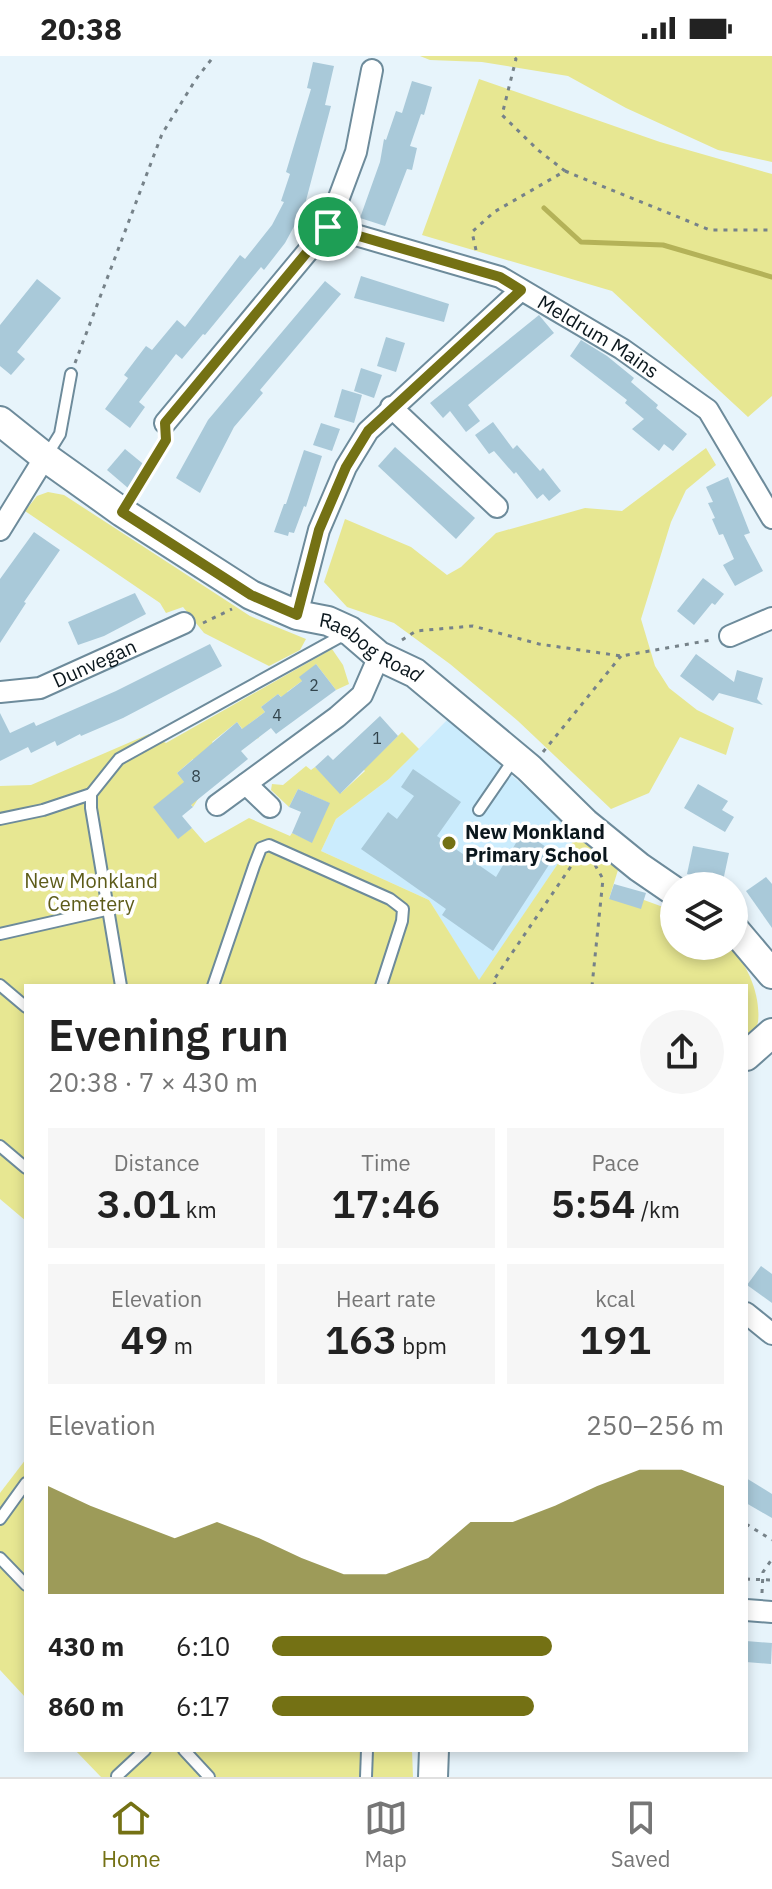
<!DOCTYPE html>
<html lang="en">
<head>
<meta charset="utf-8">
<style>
  body { margin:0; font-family:"IBM Plex Sans",sans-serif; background:#f6f6f6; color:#222; height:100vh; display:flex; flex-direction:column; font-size:30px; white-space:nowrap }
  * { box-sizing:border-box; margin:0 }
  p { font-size:26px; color:#767676 }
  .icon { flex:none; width:44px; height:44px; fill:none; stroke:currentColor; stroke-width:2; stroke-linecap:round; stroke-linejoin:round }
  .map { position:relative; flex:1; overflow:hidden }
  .side { position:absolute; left:24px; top:928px; width:724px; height:768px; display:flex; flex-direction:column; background:#fff; border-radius:0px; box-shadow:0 4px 12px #0003 }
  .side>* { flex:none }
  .buttons { position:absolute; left:660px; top:816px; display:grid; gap:16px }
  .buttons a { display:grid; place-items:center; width:88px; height:88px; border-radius:50%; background:#fff; box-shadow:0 4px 12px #0003; font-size:40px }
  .pin { position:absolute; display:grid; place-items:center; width:68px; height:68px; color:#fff; margin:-34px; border:4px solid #fff; border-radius:50%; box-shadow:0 2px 8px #0007 }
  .round { display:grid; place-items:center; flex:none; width:84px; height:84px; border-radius:42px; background:#f6f6f6 }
  .overview { display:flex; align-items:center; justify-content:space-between; height:136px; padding:0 24px }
  h1 { font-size:44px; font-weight:600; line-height:60px }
  .metrics { display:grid; grid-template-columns:repeat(3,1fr); gap:12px; height:136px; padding:8px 24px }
  .metrics div { display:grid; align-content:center; border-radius:0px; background:#f6f6f6; text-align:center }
  .metrics b { font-size:40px; font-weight:600 }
  .metrics small { font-size:22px; font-weight:400 }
  .metrics p { font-size:22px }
  .chart { height:224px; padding:16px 24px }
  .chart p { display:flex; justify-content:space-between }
  .chart svg { width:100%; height:144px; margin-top:8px; fill:#747114; opacity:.7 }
  ul { padding:0 24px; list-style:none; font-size:26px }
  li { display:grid; grid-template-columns:128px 96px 1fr; align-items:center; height:60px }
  li i { height:20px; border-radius:10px; background:#747114 }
  .status { display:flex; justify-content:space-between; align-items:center; height:56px; padding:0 40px; background:#fff; direction:ltr }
  .status svg { height:22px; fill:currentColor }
  .tab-bar { display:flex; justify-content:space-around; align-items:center; height:112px; border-top:2px solid #e0e0e0; background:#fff; font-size:22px; color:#767676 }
  .tab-bar a { display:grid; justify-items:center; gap:4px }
  .tab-bar .on { color:#747114 }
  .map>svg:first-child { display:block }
  .built { fill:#cbecfd }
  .green { fill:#e7e792 }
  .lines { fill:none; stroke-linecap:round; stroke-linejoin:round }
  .stream { stroke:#b4b258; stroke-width:5 }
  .building { fill:#a9c9d9 }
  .lane-casing { stroke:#6d8b9b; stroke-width:14 }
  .street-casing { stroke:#6d8b9b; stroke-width:24 }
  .secondary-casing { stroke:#6d8b9b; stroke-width:32 }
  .path { stroke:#768289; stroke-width:3; stroke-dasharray:4 6; stroke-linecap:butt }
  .lane { stroke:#fff; stroke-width:10 }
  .street { stroke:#fff; stroke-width:20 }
  .secondary { stroke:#fff; stroke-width:28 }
  .route-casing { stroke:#fff; stroke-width:16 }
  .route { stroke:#747114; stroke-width:10 }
  .poi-dot { fill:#747114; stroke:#fff; stroke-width:3 }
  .labels { text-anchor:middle; stroke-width:7; stroke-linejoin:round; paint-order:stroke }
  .number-label { font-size:16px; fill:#32444c }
  .street-label { font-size:20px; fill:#0b171d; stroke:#fff }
  .poi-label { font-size:20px; font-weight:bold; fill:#0b171d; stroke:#fff; text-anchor:start }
  .park-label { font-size:20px; fill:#5d5b19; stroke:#fff }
</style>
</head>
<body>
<div class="status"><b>20:38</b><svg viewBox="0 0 49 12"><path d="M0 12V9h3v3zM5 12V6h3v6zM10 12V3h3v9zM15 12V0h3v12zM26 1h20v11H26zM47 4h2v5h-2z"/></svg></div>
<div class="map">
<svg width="772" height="1721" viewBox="0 0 772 1721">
  <rect width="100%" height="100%" fill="#e7f4fb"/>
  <!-- built -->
  <polygon class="built" points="448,663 578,778 479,925 429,844 321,795 336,763 389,723"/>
  <!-- green -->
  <g class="green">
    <polygon points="420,0 772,0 772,106 718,94 626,52 568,20 482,6 430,4"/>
    <polygon points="479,23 660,86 772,118 772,340 748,361 612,235 422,179"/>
    <polygon points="706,392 716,409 686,434 671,466 641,563 655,610 669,632 697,654 734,672 726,699 680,681 649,737 611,753 518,665 450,608 394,567 347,551 324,526 345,463 411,491 447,519 461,511 496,477 585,452 622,455"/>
    <polygon points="48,436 64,439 250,560 306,583 300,594 269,610 204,577 183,551 166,557 160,547 25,455 37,440"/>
    <path d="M332,593L343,609L349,628L336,634L316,608L302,625L287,636L299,653L297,655L278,638L261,651L265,656L249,668L259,682L251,684L237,666L212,686L234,714L193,703L177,717L198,743L193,751L177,732L178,782L192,772L205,787L249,762L290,780L292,777L312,786L329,747L298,733L289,751L271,734L272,728L283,729L306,710L311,714L315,711L341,737L365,715L349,698L371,706L402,676L419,693L389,723L336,763L321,795L429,844L479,924L578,778L618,814L609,843L644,844L674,855V890H729C748,908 761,940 758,966C756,974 751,982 747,990L746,930H26V1165L0,1143V730L31,729L149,678L166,687Z"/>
    <polygon points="26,1403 26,1642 0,1614 0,1437"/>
    <polygon points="75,1694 412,1694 413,1721 101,1721"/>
  </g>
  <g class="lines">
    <!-- stream -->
    <polyline class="stream" points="544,152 581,186 663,189 772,221"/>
  </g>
  <!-- building -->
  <g class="building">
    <polygon points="313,6 334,10 325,49 331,50 304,152 285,187 264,214 261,211 205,279 203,278 182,303 176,298 139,346 145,351 130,372 105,353 128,322 124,319 146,290 152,294 177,264 185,271 240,199 245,203 272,169 284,146 281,145 290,118 286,116 311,33 307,32"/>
    <polygon points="412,25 432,31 424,59 421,58 410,90 417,92 412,114 407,113 385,170 360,162 380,106 384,83 386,84 396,55 402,57"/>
    <polygon points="361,220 449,248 444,266 354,242"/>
    <polygon points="37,223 61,242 17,296 25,303 11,319 0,310 0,269"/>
    <polygon points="325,225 341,238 260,334 263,337 234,371 200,437 176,422 208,364"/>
    <polygon points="539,259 554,277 468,349 480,365 466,376 450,355 443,362 430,347"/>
    <polygon points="386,281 405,287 396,316 377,310"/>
    <polygon points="581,284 607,300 634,322 631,326 658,349 656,352 687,378 673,395 664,388 659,395 632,373 644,363 625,347 627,344 570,300"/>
    <polygon points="361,312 382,319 374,342 354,335"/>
    <polygon points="342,333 362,339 354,367 334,361"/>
    <polygon points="493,366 513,393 517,389 540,415 543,412 561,435 549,445 543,438 537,443 516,416 514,418 494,395 489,398 475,379"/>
    <polygon points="321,367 340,373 332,395 313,389"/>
    <polygon points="395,391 475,462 456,483 378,410"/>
    <polygon points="125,393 153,416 135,438 107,414"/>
    <polygon points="304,394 322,400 306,451 304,450 294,477 289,476 288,480 274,476 284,448 286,448"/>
    <polygon points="728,421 750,477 744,479 763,515 735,530 723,509 734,503 723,478 719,479 712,463 715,462 708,447 713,446 706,431"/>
    <polygon points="34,476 60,494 24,546 26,547 0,587 0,523"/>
    <polygon points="703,522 724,538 715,549 712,547 694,569 677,555"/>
    <polygon points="135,537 146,558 104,580 78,589 68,566"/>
    <polygon points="210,588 222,610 123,662 81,680 80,678 57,690 55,685 31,697 28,691 0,705 0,657 10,677 34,666 36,670 116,635"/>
    <polygon points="696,598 734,626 737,614 763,622 757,643 763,649 719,637 713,645 680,620"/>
    <polygon points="316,608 336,634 276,678 271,672 241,695 248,703 191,749 193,751 182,760 192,772 178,783 153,751 184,726 177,717 237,666 242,673 265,656 261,651 278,638 281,641 302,625 299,621"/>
    <polygon points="380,660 398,680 340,738 315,711 328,699 333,704"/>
    <polygon points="413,713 461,746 437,780 496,821 523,775 556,798 493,895 442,859 446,853 361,793 388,756 397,763 414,740 401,731"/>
    <polygon points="698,728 728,745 722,754 734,761 725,776 684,752"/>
    <polygon points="298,733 330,747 312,787 292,777 301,756 289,751"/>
    <polygon points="693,790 729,797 723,825 687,818"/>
    <polygon points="766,821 772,828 772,872 746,835"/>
    <polygon points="614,828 646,837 641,853 609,843"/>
    <polygon points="761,1210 772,1218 772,1247 747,1229"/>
    <polygon points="746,1422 772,1438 772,1462 746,1447"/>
    <polygon points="746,1585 772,1587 771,1608 746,1606"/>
  </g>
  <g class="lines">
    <defs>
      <g id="lane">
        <polyline points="47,399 60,378 71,318"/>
        <polyline points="479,754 514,703"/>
        <polyline points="0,763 43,754 91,738"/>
        <polyline points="0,878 110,853"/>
        <polyline points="0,929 26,951"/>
        <polyline points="121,930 91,752 91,738 119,703 345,578"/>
        <polyline points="213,930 254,810 261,792 269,789 390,843 403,853 402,865 381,930"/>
        <polyline points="0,1090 26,1112"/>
        <polyline points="0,1463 26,1427"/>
        <polyline points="0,1502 26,1529"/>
        <polyline points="184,1694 209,1721"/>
        <polyline points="117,1720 145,1694"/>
        <polyline points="366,1721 367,1694"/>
      </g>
      <g id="street">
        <path id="s1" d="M328,171L500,221L622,293L708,354L772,462"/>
        <polyline points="391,351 497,451"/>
        <polyline points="165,367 328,171 356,96 372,14"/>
        <polyline points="0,474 45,401"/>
        <polyline points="297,559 319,474 346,411 368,375 521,234"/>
        <polyline points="730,580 772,562"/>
        <path id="s2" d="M0,636L40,632L184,567"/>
        <polyline points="246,728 270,751"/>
        <polyline points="217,749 337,661 362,639 379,600"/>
        <polyline points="746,1257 772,1278"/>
        <polyline points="746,1554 772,1556"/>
      </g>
      <g id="secondary">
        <path id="s3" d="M0,365L45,401L122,456L251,539L297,559L328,565L350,575L379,600L415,617L529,712L585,767L639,811L674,835"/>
        <polyline points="734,873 772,918"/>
        <polyline points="746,1000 772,977"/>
        <polyline points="433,1721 434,1694"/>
      </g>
    </defs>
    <!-- lane casing -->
    <use href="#lane" class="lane-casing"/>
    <!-- street casing -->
    <use href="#street" class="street-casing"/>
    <!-- secondary casing -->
    <use href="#secondary" class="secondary-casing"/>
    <!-- path -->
    <g class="path">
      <polyline points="565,115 710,174 772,174"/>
      <polyline points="476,194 472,176 494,156 565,115 538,94 502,59 516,3 513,0"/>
      <polyline points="75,307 162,78 196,23 214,0"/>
      <polyline points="135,436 166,384"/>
      <polyline points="203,567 232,553"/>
      <polyline points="402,584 416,575 473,570 539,588 621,600 711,584"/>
      <polyline points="543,696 621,600"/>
      <polyline points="496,930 493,925 580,797 594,807 603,823 592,930"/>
      <polyline points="746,1468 772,1484"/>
      <polyline points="746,1523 772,1524"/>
      <polyline points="762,1537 763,1516 772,1503"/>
    </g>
    <!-- lane -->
    <use href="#lane" class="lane"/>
    <!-- street -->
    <use href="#street" class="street"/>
    <!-- secondary -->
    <use href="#secondary" class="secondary"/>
  </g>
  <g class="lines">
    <defs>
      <polygon id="route" points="328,171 500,221 521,234 368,375 346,411 319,474 297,559 251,539 122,456 166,384 165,367"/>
    </defs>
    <!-- route casing -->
    <use href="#route" class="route-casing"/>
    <!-- route -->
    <use href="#route" class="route"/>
  </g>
  <!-- markers -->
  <circle class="poi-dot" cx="449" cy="787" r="8"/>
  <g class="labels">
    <!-- number labels -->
    <g class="number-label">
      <text x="314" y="635">2</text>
      <text x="277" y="665">4</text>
      <text x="377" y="688">1</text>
      <text x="196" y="726">8</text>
    </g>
    <!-- street labels -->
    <g class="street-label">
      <text dy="7" stroke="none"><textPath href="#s1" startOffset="294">Meldrum Mains</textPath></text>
      <text dy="7" stroke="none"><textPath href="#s3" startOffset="438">Raebog Road</textPath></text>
      <text dy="7" stroke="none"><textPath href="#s2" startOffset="100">Dunvegan</textPath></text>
    </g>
    <!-- poi labels -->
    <g class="poi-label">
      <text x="465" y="783">New Monkland<tspan x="465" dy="23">Primary School</tspan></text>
    </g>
    <!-- park labels -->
    <g class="park-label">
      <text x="91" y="832">New Monkland<tspan x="91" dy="23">Cemetery</tspan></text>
    </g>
  </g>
</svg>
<div class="buttons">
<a><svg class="icon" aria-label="layers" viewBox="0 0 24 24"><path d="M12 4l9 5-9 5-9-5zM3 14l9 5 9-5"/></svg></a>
</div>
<div class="pin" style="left:328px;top:171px;background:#1e9e55"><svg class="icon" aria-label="arrive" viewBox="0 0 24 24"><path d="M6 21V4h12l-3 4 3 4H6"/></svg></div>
<section class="side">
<div class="overview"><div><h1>Evening run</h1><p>20:38 · 7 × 430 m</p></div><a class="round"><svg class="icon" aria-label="share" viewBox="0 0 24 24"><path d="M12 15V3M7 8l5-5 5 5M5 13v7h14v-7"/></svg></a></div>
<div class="metrics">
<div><p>Distance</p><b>3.01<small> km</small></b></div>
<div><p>Time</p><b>17:46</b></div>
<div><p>Pace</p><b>5:54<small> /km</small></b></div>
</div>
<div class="metrics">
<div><p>Elevation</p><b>49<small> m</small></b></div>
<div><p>Heart rate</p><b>163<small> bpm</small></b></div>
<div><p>kcal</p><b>191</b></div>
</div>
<div class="chart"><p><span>Elevation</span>250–256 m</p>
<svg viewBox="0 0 160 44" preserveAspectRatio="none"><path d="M0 44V11L10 17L20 22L30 27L40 22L50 27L60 33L70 38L80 38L90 33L100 22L110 22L120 17L130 11L140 6L150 6L160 11V44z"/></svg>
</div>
<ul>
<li><b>430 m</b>6:10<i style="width:62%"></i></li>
<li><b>860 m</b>6:17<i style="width:58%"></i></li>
</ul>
</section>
</div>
<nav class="tab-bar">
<a class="on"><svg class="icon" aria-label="home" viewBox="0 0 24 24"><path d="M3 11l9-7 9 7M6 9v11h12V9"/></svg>Home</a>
<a><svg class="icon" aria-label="map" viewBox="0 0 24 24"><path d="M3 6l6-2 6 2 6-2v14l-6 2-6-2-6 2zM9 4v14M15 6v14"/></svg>Map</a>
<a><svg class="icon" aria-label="saved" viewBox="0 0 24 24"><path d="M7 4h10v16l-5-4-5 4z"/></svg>Saved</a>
</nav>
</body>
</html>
